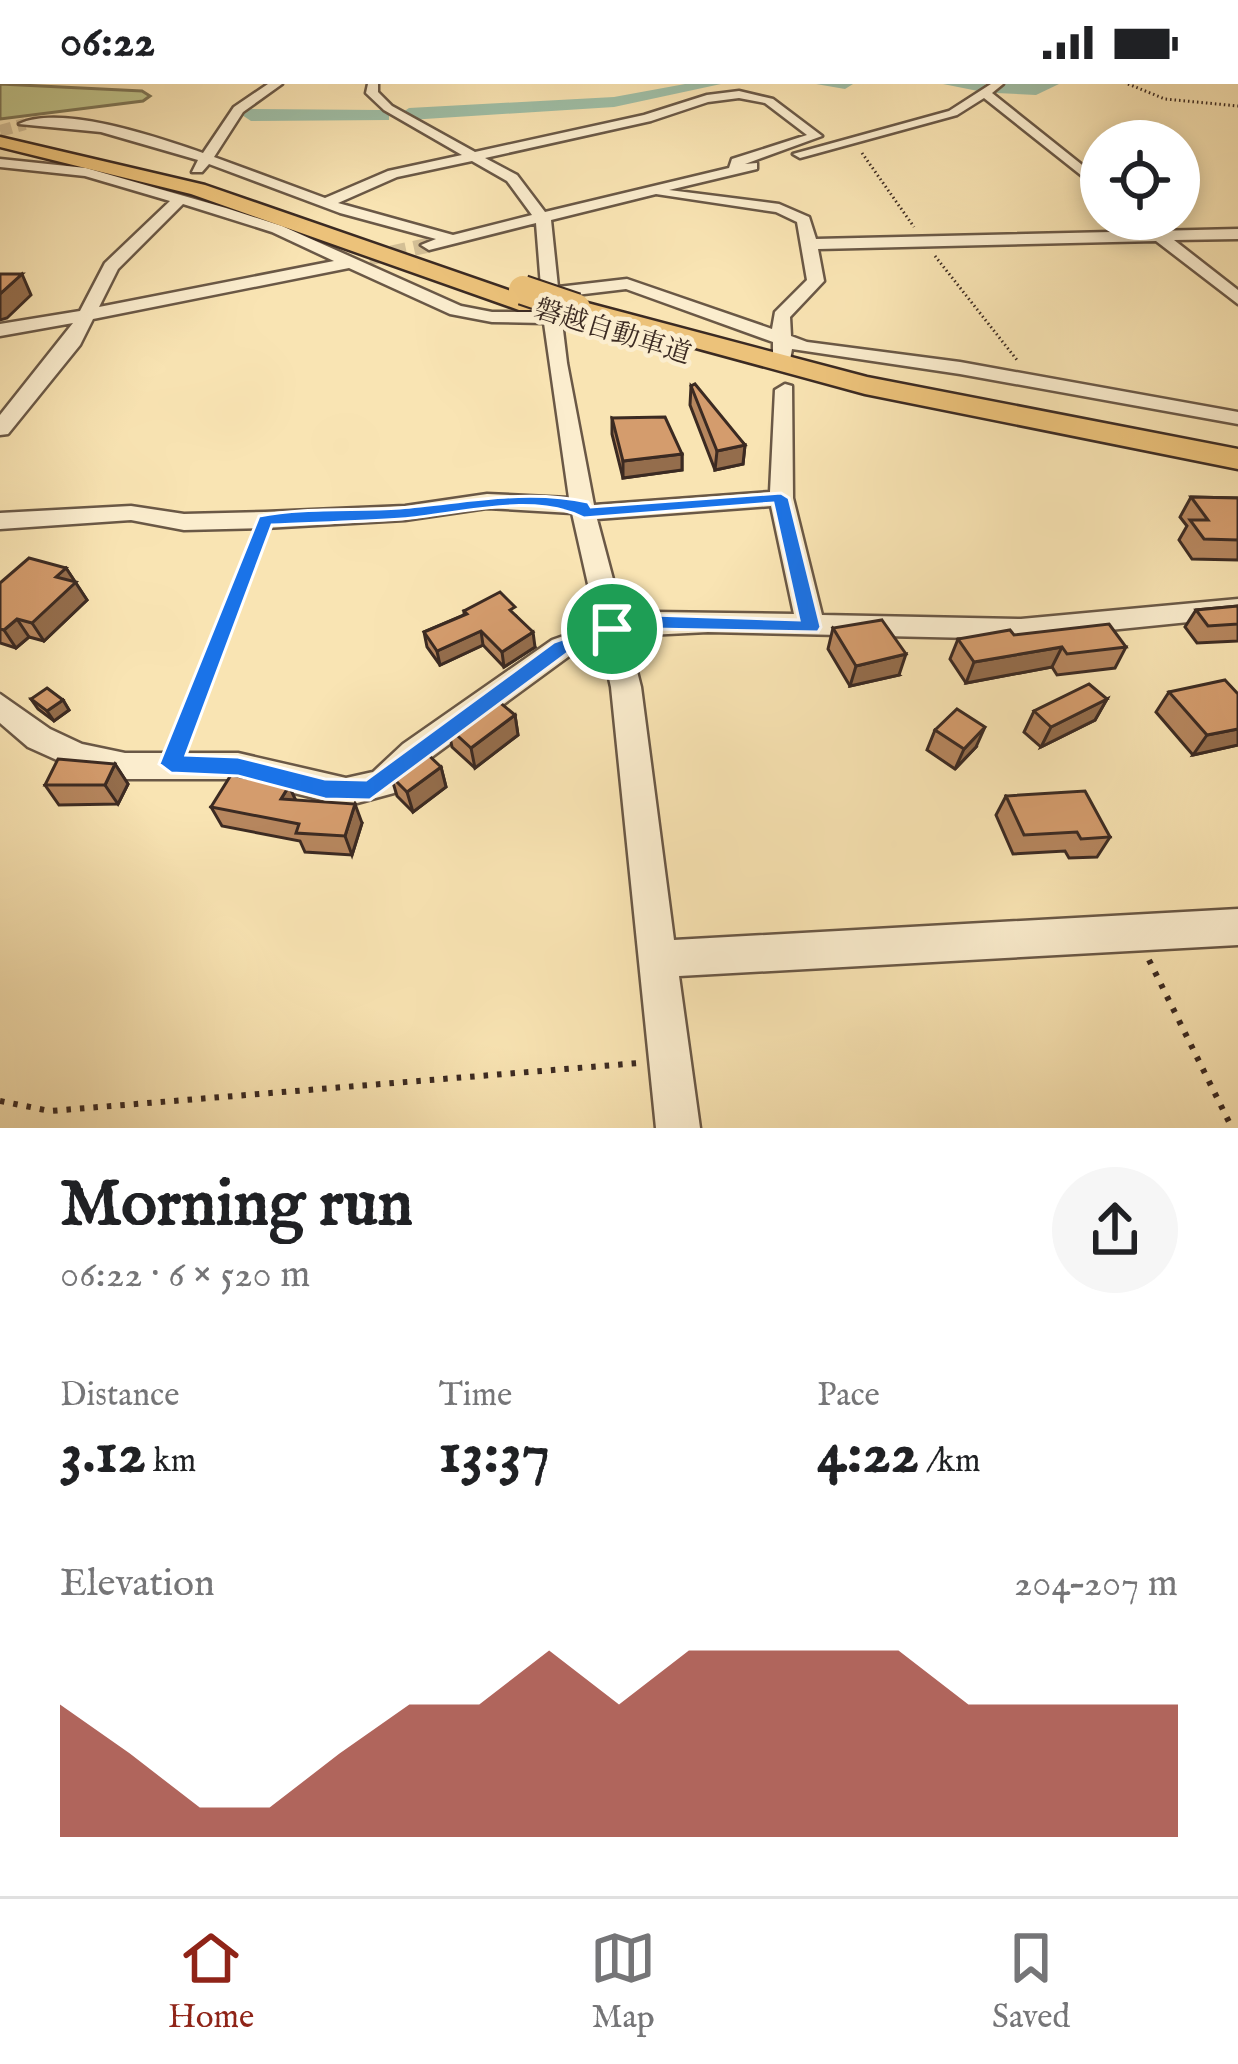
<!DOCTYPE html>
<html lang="en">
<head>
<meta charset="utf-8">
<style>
  body { margin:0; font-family:"IM FELL English","Noto Serif JP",serif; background:#f6f6f6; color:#202124; height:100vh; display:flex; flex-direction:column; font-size:45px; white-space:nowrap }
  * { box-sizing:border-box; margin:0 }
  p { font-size:39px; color:#757577 }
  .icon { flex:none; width:66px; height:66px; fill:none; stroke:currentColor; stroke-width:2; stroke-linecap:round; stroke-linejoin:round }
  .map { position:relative; height:1044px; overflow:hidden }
  .panel { display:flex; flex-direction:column; background:#fff; flex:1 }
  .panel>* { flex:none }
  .tools { position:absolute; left:1080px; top:36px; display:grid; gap:24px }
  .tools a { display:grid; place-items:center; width:120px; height:120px; border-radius:50%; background:#fff; box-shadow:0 6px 18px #0003; font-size:60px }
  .pin { position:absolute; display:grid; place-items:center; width:102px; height:102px; color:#fff; margin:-51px; border:6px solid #fff; border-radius:50%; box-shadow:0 3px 12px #0007 }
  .round { display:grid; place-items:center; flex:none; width:126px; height:126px; border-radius:63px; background:#f6f6f6 }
  .headline { display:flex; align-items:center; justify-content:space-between; height:204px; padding:0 60px }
  h1 { font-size:66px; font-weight:700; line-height:90px }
  .stats { display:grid; grid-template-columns:repeat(3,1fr); gap:18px; height:204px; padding:12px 60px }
  .stats div { display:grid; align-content:center }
  .stats b { font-size:60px; font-weight:700 }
  .stats small { font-size:33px; font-weight:400 }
  .stats p { font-size:33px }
  .chart { height:336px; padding:24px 60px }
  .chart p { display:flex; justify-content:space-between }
  .chart svg { width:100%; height:216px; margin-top:12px; fill:#8f2418; opacity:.7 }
  .status { display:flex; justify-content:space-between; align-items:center; height:84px; padding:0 60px; background:#fff; direction:ltr }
  .status svg { height:33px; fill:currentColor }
  .tab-bar { display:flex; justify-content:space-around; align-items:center; height:168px; border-top:3px solid #e0e0e0; background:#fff; font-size:33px; color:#757577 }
  .tab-bar a { display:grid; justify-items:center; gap:6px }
  .tab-bar .active { color:#8f2418 }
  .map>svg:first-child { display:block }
  .green { fill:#c0c38a; stroke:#7e7656; stroke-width:3 }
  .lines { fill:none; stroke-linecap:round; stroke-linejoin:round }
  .river { fill:#9fbfa7; fill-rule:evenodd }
  .minor-tunnel-far1 { stroke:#d3bf96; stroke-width:12; stroke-dasharray:12 6; stroke-linecap:butt }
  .minor-tunnel { stroke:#d3bf96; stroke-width:15; stroke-dasharray:15 8; stroke-linecap:butt }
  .minor-casing { stroke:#6a5846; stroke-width:5 }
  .highway-casing { stroke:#3b2a22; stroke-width:5 }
  .path-far2 { stroke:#3b2a22; stroke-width:3; stroke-dasharray:1.5 3; stroke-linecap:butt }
  .path-far1 { stroke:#3b2a22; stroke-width:4.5; stroke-dasharray:3 6; stroke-linecap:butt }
  .path { stroke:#3b2a22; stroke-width:6; stroke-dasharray:4.5 9; stroke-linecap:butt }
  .minor { fill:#fbedce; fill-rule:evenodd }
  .highway { fill:#ecc27a; fill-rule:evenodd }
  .highway-bridge-casing { stroke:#3b2a22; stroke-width:32; stroke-linecap:butt }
  .highway-bridge { stroke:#ecc27a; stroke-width:28 }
  .wall { fill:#b6865e; stroke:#3b2a22; stroke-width:3 }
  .shaded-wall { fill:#946d4c; stroke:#3b2a22; stroke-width:3 }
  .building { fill:#d49c6d; stroke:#3b2a22; stroke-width:3 }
  .route { fill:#1a73e8; stroke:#fff; stroke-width:3; fill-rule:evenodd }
  .labels { text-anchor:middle; stroke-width:9; stroke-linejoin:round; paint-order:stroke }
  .far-street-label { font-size:27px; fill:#3b2a22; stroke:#fbedce }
</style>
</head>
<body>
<div class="status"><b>06:22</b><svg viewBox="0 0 49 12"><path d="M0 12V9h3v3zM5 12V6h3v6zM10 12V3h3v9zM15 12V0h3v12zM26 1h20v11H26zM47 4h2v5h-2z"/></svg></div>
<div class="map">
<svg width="1238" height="1044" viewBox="0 0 1238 1044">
  <rect width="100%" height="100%" fill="#f9e4b3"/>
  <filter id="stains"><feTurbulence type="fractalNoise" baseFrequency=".00167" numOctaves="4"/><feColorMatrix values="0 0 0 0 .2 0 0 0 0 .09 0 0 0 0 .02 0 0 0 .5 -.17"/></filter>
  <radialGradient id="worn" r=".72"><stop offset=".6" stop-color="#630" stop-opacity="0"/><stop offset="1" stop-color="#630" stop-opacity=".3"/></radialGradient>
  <!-- green -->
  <polygon class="green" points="0,0 142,7 150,12 143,17 0,35"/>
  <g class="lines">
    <!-- river -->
    <g class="river">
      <polygon points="685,0 721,0 614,23 409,36 400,30 409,24 614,13"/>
      <polygon points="816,0 853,0 845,5"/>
      <polygon points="943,0 985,0 987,2 978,7"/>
      <polygon points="990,0 1059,0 1036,11 996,9 990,8"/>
      <polygon points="382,26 389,28 389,36 251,37 242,31 251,25"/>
    </g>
    <!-- minor-tunnel-far1 -->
    <polyline class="minor-tunnel-far1" points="0,47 25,40"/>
    <!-- minor-tunnel -->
    <polyline class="minor-tunnel" points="369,174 429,161"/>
    <defs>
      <g id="minor">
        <path d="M268,0H282L243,28L214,73L325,114L388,87L462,71L384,26L366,9L368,0H378V8L392,22L475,68L644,31L707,11L739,7L773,15L822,52L745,80L757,79V85L669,106L779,120L809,133L816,155L1238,145V155L1174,156L1238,206V220L1156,157L818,165L824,197L790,233L791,252L807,258L960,278L1238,328V340L960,290L792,265L790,276L783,278L773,272V258L626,205L559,213L567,279L594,421L770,408L775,306L785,300L792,302L793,414L822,531L1021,535L1238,515V533L1021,555L708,548L628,552L641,603L674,856L1238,825V861L679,892L700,1044H656L611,603L601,559L572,570L425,678L394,709L346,722L238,695H125L77,685L28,663L0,639V610L50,645L82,660L125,669H238L346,694L373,688L403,660L552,556L597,540L572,429L487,424L405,436L265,444L184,446L131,436L0,445V429L131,422L184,430L265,428L405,422L487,410L569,414L544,239L492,238L450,230L349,184L93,235L80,261L8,350L0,351V331L73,239L0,252V240L80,227L105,179L170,117L85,92L0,83V75L86,84L226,124L282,142L461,222L492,228H543L536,139L429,166L421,161L436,155L340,129L209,80L202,88H192L198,76L101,48L19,40C62,20 159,54 203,69L234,23ZM739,14L765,19L807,51L732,75L729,84L545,128L517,91L485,74L651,37L708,18ZM472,77L507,97L532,131L453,151L338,119L397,93ZM656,110L776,128L797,138L807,196L775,228L772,245L627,195L558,203L551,136ZM183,120L272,148L334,177L99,223L118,185ZM771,422L794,530L653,528L623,533L597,435Z"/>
        <polygon points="991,0 1003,0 992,9 1101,96 1101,107 984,14 957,31 800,74 793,70 949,27"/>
      </g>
      <g id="highway">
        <polygon points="0,53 205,101 537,216 541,221 537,226 519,226 191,110 0,63"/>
        <polygon points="576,216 867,293 1238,365 1238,385 865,310 567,229 563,224"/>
      </g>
    </defs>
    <!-- minor casing -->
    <use href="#minor" class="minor-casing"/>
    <!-- highway casing -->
    <use href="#highway" class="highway-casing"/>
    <!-- path-far2 -->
    <g class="path-far2">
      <polyline points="1128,0 1165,15 1238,22"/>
      <polyline points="862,69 914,143"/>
      <polyline points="935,172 1017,276"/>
    </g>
    <!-- path-far1 -->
    <polyline class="path-far1" points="180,657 257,455"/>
    <!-- path -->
    <g class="path">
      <polyline points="1149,876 1232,1044"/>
      <polyline points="0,1017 50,1027 639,979"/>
    </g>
    <!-- minor -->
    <use href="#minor" class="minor"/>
    <!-- highway -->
    <use href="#highway" class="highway"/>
    <defs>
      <polyline id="highway-bridge" points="523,206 576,224"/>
    </defs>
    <!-- highway-bridge casing -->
    <use href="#highway-bridge" class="highway-bridge-casing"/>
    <!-- highway-bridge -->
    <use href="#highway-bridge" class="highway-bridge"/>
  </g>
  <!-- wall -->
  <g class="wall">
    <polygon points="691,302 745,361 743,380 715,386 690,321"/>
    <polygon points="612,334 682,370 682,386 623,394 612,350"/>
    <polygon points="1191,413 1238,414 1238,476 1192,475 1179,456 1187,442 1180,433"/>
    <polygon points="66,484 87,516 44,557 29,553 16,564 0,559 0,499"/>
    <polygon points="1238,522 1238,557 1197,559 1185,543 1196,526"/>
    <polygon points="464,527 516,532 535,563 504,583 483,561 440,581 427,563 424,548 464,531"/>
    <polygon points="833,544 899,591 850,602 828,565"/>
    <polygon points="958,555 1126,563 1115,584 1057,591 1052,583 966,599 950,575"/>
    <polygon points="1169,608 1238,610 1238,661 1193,671 1156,628"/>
    <polygon points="31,615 63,616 69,626 54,637 38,625"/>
    <polygon points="1107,615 1095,636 1041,663 1024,648 1034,627"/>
    <polygon points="515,631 518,651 475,684 452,663 448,643"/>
    <polygon points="935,646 976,663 955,685 927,666"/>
    <polygon points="115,680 128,700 118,720 59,721 45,701"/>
    <polygon points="441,683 446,703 413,728 397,712 391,692"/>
    <polygon points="289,702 295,716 362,739 352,771 305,768 300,757 222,742 211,723"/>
    <polygon points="1006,712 1110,753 1097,773 1069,774 1065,767 1013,770 996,731"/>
  </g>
  <!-- shaded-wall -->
  <g class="shaded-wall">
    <polygon points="22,190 31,211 7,234 0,236 0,210"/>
    <polygon points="745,361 743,380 715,386 717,367"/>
    <polygon points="682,370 682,386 623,394 623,377"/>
    <polygon points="66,484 87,516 44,557 32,539 56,493"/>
    <polygon points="17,535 29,553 16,564 4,546"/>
    <polygon points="481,547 483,561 440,581 437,567"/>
    <polygon points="533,548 535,563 504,583 502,568"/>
    <polygon points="1062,563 1052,583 966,599 974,578"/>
    <polygon points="906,570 899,591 850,602 856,582"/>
    <polygon points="1107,615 1095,636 1041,663 1051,643"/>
    <polygon points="63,616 69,626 54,637 47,627"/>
    <polygon points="515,631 518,651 475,684 471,664"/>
    <polygon points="985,643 976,663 955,685 964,665"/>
    <polygon points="1238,645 1238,661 1193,671 1207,651"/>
    <polygon points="115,680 128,700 118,720 105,701"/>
    <polygon points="441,683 446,703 413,728 407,708"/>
    <polygon points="289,702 298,721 281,715"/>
    <polygon points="355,720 362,739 352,771 345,752"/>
  </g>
  <!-- building -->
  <g class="building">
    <polygon points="0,190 22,190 0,210"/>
    <polygon points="695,300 745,361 717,367 691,302"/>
    <polygon points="665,333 682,370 623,377 612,334"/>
    <polygon points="1191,413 1238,414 1238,456 1204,455 1190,436 1208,436"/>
    <polygon points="29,474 66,484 56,493 76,498 32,539 17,535 4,546 0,545 0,499"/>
    <polygon points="500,508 515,523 510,526 533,548 502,568 481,547 437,567 424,548 467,530 464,527"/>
    <polygon points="1238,522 1238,540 1208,542 1196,526"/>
    <polygon points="882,536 906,570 856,582 833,544"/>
    <polygon points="1109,540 1126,563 1067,570 1062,563 974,578 958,555 1010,546 1014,551"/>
    <polygon points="1225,596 1238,610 1238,645 1207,651 1169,608"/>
    <polygon points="1089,600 1107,615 1051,643 1034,627"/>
    <polygon points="47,604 63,616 47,627 31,615"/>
    <polygon points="492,612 515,631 471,664 448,643"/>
    <polygon points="957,625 985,643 964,665 935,646"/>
    <polygon points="421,664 441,683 407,708 391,692"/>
    <polygon points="58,675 115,680 105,701 45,701"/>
    <polygon points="231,691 289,702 281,715 355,720 345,752 296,749 299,740 211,723"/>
    <polygon points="1085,707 1110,753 1081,755 1077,748 1024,751 1006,712"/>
  </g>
  <!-- route -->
  <path class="route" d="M781,409L789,414L821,543L818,548L652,545L614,552L569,568L370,716L325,715L238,692L171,689L159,680L259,432C304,423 354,427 400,424C463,419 525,404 588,418L591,423ZM773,419L799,536L652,531L612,538L554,558L366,696L325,695L238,673L186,671L272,441C315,439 359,438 402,435C460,430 533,408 584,434Z"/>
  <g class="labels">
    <!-- far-street labels -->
    <g class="far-street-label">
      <text transform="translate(613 247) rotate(17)" y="9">磐越自動車道</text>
    </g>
  </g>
  <rect width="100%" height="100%" filter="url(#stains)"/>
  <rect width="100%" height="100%" fill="url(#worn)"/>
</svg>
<div class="tools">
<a><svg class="icon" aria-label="locate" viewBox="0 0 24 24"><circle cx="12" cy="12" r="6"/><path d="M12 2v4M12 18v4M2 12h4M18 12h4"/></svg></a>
</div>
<div class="pin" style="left:612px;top:545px;background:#1e9e55"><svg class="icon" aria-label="arrive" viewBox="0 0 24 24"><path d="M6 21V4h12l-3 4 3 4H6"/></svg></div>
</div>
<section class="panel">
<div class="headline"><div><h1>Morning run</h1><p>06:22 · 6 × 520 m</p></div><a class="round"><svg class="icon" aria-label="share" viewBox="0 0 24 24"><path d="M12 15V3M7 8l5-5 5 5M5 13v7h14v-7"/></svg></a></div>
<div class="stats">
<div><p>Distance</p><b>3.12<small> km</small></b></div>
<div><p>Time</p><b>13:37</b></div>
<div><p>Pace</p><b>4:22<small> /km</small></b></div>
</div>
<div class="chart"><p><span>Elevation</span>204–207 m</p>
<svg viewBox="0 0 160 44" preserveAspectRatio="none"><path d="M0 44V17L10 27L20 38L30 38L40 27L50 17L60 17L70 6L80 17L90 6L100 6L110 6L120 6L130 17L140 17L150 17L160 17V44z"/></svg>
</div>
</section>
<nav class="tab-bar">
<a class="active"><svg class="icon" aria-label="home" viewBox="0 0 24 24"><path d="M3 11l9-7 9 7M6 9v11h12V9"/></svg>Home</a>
<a><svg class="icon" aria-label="map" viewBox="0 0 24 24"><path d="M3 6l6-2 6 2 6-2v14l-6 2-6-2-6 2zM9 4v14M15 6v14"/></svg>Map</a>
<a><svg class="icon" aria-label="saved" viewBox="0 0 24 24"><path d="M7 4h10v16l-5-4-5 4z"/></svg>Saved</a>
</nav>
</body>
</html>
